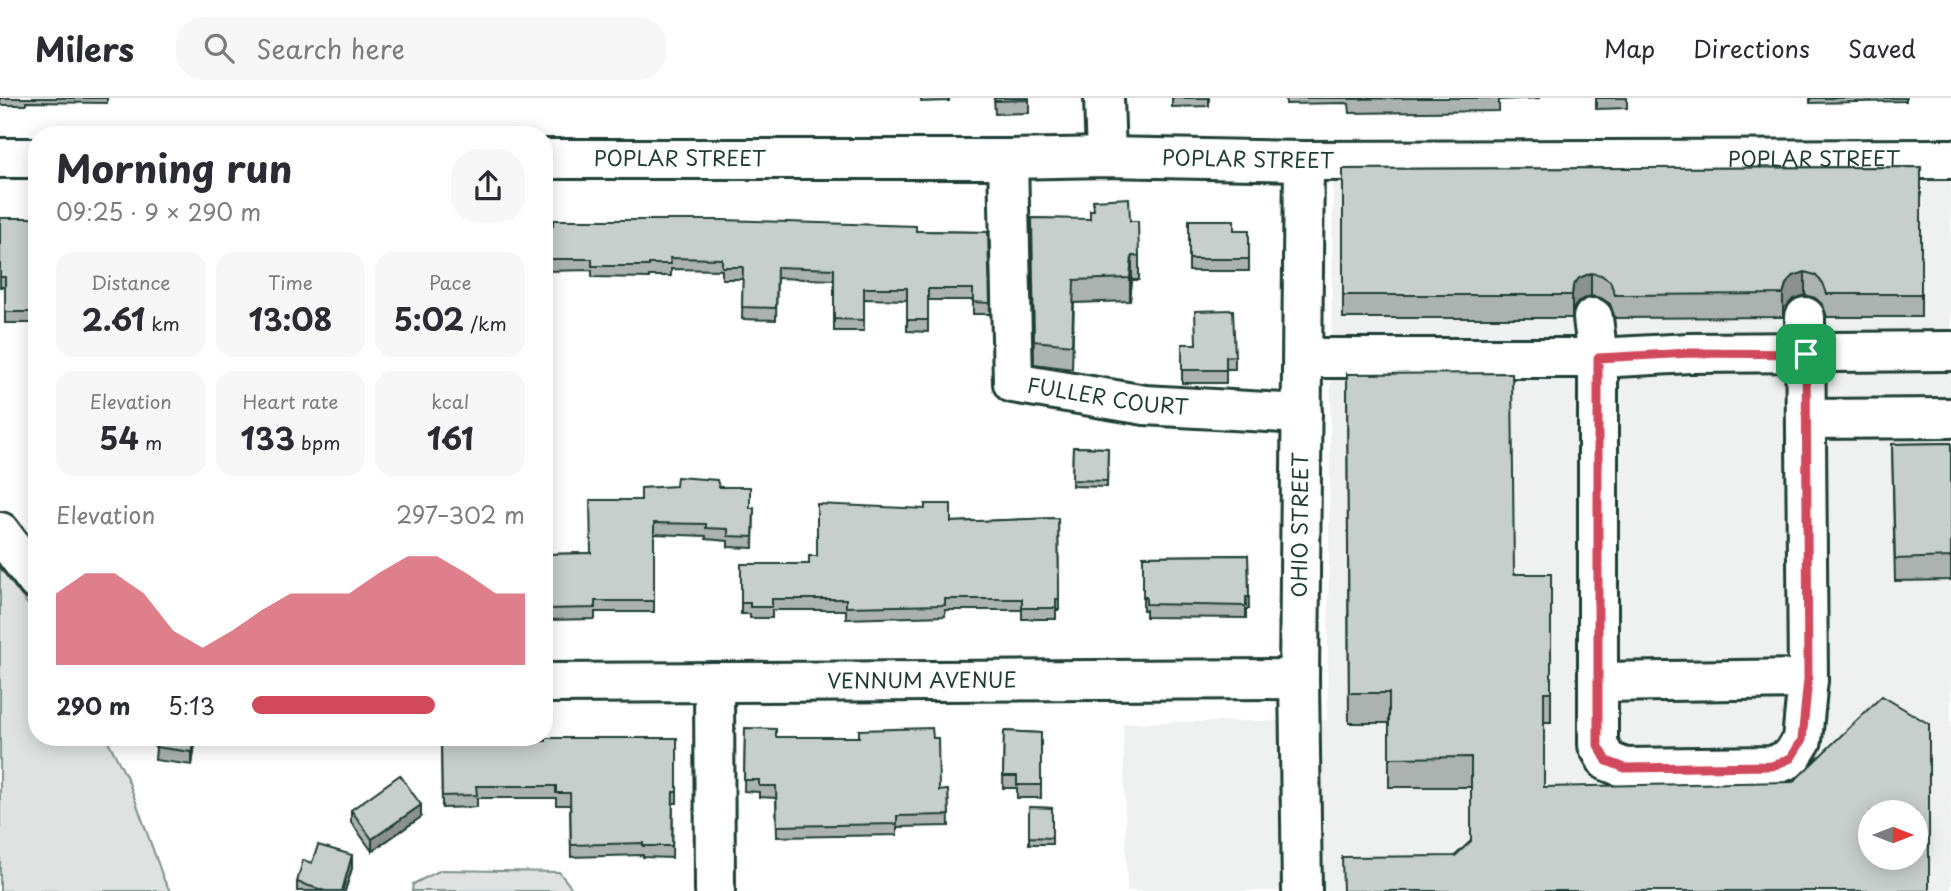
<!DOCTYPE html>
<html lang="en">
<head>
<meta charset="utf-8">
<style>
  body { margin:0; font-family:"Playpen Sans",sans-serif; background:#f7f7f7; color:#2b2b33; height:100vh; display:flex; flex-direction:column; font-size:26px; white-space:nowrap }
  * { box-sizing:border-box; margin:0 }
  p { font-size:23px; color:#7c7c81 }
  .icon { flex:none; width:38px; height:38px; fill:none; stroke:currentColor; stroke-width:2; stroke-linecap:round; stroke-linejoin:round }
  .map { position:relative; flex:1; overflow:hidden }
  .details { position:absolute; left:28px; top:28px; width:525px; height:620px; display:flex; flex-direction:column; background:#fff; border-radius:28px; box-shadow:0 4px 18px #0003 }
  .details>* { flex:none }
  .needle { width:46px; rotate:90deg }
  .fabs { position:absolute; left:1858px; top:702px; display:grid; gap:14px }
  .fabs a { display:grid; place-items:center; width:70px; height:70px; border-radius:50%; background:#fff; box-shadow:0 4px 18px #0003; font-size:35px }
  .pin { position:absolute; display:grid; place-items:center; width:60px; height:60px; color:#fff; margin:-30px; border-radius:14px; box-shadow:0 4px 10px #0006 }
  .round { display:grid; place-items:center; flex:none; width:74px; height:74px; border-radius:28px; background:#f7f7f7 }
  .head { display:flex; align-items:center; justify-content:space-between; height:119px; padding:0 28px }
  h1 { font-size:38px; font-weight:700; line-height:52px }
  .figures { display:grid; grid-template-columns:repeat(3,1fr); gap:10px; height:119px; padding:7px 28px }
  .figures div { display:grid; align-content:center; border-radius:18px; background:#f7f7f7; text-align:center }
  .figures b { font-size:30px; font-weight:700 }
  .figures small { font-size:19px; font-weight:400 }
  .figures p { font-size:19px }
  .chart { height:196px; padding:14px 28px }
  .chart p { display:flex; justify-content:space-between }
  .chart svg { width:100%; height:126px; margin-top:7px; fill:#d1495b; opacity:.7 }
  ul { padding:0 28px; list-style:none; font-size:23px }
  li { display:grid; grid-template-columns:112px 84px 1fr; align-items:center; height:52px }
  li i { height:18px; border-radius:9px; background:#d1495b }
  header { display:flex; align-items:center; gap:42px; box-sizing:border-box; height:98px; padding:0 35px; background:#fff; border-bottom:2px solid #e1e1e2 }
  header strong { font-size:33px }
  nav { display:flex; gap:38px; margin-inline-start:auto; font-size:24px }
  .search { width:490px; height:63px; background:#f7f7f7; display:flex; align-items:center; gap:18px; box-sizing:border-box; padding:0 24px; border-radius:28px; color:#7c7c81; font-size:26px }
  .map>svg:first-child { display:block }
  .built { fill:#eef1f0; fill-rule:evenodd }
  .green { fill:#dee3e2; stroke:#7e908b; stroke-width:2 }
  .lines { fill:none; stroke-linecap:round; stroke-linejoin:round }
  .minor-casing { stroke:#1f3d34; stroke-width:44 }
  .minor { stroke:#fff; stroke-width:38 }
  .wall { fill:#abb2af; stroke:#1f3d34; stroke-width:2 }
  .shaded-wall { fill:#8b918f; stroke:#1f3d34; stroke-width:2 }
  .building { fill:#c7cfcc; stroke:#1f3d34; stroke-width:2; fill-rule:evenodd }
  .route-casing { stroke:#fff; stroke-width:14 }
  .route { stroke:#d1495b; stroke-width:9 }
  .labels { text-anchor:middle; stroke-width:5; stroke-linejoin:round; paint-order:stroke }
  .street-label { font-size:21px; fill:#1f3d34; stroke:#fff }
</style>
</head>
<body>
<header>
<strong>Milers</strong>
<div class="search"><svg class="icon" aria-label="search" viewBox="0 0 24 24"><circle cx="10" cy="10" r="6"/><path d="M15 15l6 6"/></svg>Search here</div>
<nav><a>Map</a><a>Directions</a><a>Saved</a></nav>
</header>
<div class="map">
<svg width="1951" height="793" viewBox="0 0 1951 793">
  <rect width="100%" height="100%" fill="#fff"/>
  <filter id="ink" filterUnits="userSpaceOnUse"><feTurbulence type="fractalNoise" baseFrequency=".0143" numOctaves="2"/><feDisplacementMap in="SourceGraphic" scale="14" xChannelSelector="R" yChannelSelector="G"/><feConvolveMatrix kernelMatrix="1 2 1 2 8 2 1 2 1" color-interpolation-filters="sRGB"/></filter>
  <g filter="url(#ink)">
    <!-- built -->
    <path class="built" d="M1951,79V793H1127L1123,625L1327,622L1333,81ZM1871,714H1916V760H1871Z"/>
    <!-- green -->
    <g class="green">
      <polygon points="0,470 37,519 37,639 106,639 128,682 164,782 170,793 0,793"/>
      <polygon points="441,772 559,774 574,793 412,793 413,786"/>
    </g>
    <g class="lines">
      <defs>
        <g id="minor">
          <polyline points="1104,0 1106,59"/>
          <polyline points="0,60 37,60"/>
          <path id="s1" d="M544,61H1008L1106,59L1304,63L1951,61"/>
          <path id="s2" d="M1008,61L1013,285L1145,307L1302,316"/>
          <polyline points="1593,220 1598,260 1598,647 1607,663 1625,670 1772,668 1791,660 1802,642 1808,581 1805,219"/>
          <polyline points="1303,260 1598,260 1690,255 1951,253"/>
          <polyline points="1807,321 1950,320"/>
          <polyline points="0,434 37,483"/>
          <polyline points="714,584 715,793"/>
          <polyline points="1598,584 1808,581"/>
          <path id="s3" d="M544,585L1299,581"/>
          <path id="s4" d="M1302,793L1299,581L1304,63"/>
        </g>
      </defs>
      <!-- minor casing -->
      <use href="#minor" class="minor-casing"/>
      <!-- minor -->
      <use href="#minor" class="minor"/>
    </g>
    <!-- wall -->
    <g class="wall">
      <polygon points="0,0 107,0 107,5 26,4 26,7 0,7"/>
      <polygon points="921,0 949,0 949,3 921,4"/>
      <polygon points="994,0 1029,0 1029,15 995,16"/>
      <polygon points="1172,0 1209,0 1209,8 1172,9"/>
      <polygon points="1286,0 1540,0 1499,2 1499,13 1350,15 1349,6 1346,5 1286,6"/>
      <polygon points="1596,0 1627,0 1627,10 1596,11"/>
      <polygon points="1810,0 1906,0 1906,3 1810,5"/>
      <polygon points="1921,69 1921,219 1827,219 1823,207 1815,200 1805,197 1793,201 1786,209 1783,219 1615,220 1610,206 1601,200 1591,198 1579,203 1573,211 1572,220 1343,220 1343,71"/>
      <polygon points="0,120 37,120 37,225 5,225 5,189 0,189"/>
      <polygon points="1032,120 1130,123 1139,158 1139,182 1132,182 1130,203 1074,205 1072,271 1034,266"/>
      <polygon points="1189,122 1234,132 1249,132 1249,173 1189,173"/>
      <polygon points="544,128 988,134 990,216 973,216 973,202 928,202 928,234 907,233 907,202 864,201 864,233 834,233 834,182 777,180 776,222 742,221 743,181 722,181 722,172 671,171 671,178 649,178 649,180 592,179 592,172 545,173 544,176"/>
      <polygon points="1182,246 1235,258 1235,271 1226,271 1226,285 1182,285"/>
      <polygon points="1347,276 1514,476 1551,476 1551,624 1544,624 1544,689 1929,793 1455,758 1471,743 1471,689 1389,689 1389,625 1349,625"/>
      <polygon points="1951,345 1951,482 1895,483 1892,346"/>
      <polygon points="1073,349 1108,350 1107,389 1072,388"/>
      <polygon points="719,389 750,410 754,410 753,450 728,449 728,443 706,441 706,438 654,436 654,514 595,514 595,521 544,522 544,422 548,456 590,455 641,402 641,390"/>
      <polygon points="1058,420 1059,512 1056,512 1056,521 1022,521 1022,512 945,512 945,518 846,521 846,512 772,512 772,520 750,520 750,516 741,516 741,466 809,466 817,458 951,424"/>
      <polygon points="1248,457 1249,511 1246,511 1246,520 1146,519 1146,512 1143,512 1143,458"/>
      <polygon points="745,630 776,639 933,640 939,693 948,692 949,728 897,729 897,737 777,739 776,700 759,699 759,694 744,693"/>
      <polygon points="1004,633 1041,635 1041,700 1017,700 1017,690 1003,690"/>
      <polygon points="157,639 196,639 192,667 155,662"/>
      <polygon points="677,640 677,705 673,705 672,760 643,759 643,757 571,759 570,707 556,707 556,700 477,700 477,709 442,710 441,642 546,643"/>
      <polygon points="1029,709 1052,710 1052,746 1029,746"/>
      <polygon points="351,712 421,719 372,753 351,724"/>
      <polygon points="312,765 352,770 345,793 297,793 297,784"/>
    </g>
    <!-- shaded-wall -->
    <g class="shaded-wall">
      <polygon points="1132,158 1132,182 1130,203 1130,180"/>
      <polygon points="1805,174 1805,197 1793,201 1786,209 1783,219 1783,196 1786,186 1793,178"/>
      <polygon points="1591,175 1591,198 1579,203 1573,211 1572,220 1572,197 1573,188 1579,180"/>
      <polygon points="194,639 196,639 192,667 192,654"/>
      <polygon points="421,707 421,719 372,753 372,741"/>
      <polygon points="352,757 352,770 345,793 342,793"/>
    </g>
    <!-- building -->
    <g class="building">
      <polygon points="994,0 1029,0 1029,2 995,3"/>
      <polygon points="1350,0 1414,0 1350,1"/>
      <polygon points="1921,69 1921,196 1827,196 1823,185 1815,177 1805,174 1793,178 1786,186 1783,196 1615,197 1610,183 1601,177 1591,175 1579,180 1573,188 1572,197 1343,197 1343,71"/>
      <polygon points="1129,100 1130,123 1138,123 1139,158 1132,158 1130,180 1074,182 1072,247 1034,243 1032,120 1090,121 1090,112 1094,112 1093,102"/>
      <polygon points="0,120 37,120 37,214 5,214 5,179 0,179"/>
      <polygon points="553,122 722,122 916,128 916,133 988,134 990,205 973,204 973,191 928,191 928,222 907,222 907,190 864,190 864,222 834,221 834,171 777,169 776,210 742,209 743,169 722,169 722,161 670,160 671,166 649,166 649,168 592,168 592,161 545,161 544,164 544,128 553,128"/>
      <polygon points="1189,122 1234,122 1234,132 1249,132 1249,161 1189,161"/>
      <polygon points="1233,212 1235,258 1226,259 1226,272 1182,272 1182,246 1196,246 1195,213"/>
      <path d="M1512,275L1514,476H1551V594H1544V689L1793,684L1882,598L1929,626V793H1343L1342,759L1455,758L1471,743V659L1389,660V595H1349L1347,276ZM1871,714H1916V760H1871Z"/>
      <polygon points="1951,345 1951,459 1895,461 1892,346"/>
      <polygon points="1073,349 1108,350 1107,383 1072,382"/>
      <polygon points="677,379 717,382 719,389 750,389 750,410 754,410 753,439 728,438 728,431 706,430 706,426 654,425 654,503 595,503 595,510 544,511 544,422 548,422 548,456 591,455 590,402 641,402 641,390 676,388"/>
      <polygon points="817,406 925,411 925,406 951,406 951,424 1058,420 1059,501 1056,501 1056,510 1022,510 1022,501 945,501 945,507 846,509 846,501 772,501 772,509 750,509 750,505 741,505 741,466 809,466 809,458 817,458"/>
      <polygon points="1248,457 1249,499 1246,499 1246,508 1146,506 1146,499 1143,499 1143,458"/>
      <polygon points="745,630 776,631 776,639 859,639 859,632 932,630 933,640 938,640 939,693 948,692 949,717 897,718 897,726 777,728 776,688 759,688 759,682 744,682"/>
      <polygon points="1004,633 1041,635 1041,687 1017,687 1017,678 1003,678"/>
      <polygon points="157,639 194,639 192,654 155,649"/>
      <polygon points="546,640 677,640 677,694 673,694 672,748 643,748 643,745 571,747 570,695 556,695 556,688 476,688 477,697 442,698 441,642 546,643"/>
      <polygon points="400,677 421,707 372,741 351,712"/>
      <polygon points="1029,709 1052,710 1052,740 1029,739"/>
      <polygon points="318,747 352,757 342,793 325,793 297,784 303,762 312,765"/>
    </g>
  </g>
  <g class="lines" filter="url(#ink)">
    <defs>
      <polygon id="route" points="1690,255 1806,256 1808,581 1802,642 1791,660 1772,668 1625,670 1607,663 1598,647 1598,260"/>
    </defs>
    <!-- route casing -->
    <use href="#route" class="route-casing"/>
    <!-- route -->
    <use href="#route" class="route"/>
  </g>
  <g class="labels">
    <!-- street labels -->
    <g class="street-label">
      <text dy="7" stroke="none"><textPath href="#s1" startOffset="136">POPLAR STREET</textPath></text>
      <text dy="7" stroke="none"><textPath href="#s1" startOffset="704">POPLAR STREET</textPath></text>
      <text dy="7" stroke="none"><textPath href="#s1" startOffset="1270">POPLAR STREET</textPath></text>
      <text dy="7" stroke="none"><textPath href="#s2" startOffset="320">FULLER COURT</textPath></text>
      <text dy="7" stroke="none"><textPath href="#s4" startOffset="366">OHIO STREET</textPath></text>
      <text dy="7" stroke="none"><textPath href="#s3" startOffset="378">VENNUM AVENUE</textPath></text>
    </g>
  </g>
</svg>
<div class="fabs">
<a><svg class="needle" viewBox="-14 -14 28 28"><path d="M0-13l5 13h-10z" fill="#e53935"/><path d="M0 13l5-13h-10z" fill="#7c7c81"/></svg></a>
</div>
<div class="pin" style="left:1806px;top:256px;background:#1e9e55"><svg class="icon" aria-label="arrive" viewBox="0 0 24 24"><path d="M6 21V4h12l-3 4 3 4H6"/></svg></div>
<section class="details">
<div class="head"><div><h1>Morning run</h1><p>09:25 · 9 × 290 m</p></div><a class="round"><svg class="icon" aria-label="share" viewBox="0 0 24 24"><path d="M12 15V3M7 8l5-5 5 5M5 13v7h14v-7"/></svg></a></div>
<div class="figures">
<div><p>Distance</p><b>2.61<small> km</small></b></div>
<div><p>Time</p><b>13:08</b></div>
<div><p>Pace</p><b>5:02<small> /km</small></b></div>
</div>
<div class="figures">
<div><p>Elevation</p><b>54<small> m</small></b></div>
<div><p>Heart rate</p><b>133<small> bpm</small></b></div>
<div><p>kcal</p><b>161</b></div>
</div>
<div class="chart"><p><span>Elevation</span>297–302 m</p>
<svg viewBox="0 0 160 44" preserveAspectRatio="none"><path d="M0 44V19L10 12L20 12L30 19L40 32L50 38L60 32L70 25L80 19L90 19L100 19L110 12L120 6L130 6L140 12L150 19L160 19V44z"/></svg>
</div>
<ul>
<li><b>290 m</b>5:13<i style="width:67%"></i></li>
</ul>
</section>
</div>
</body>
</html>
